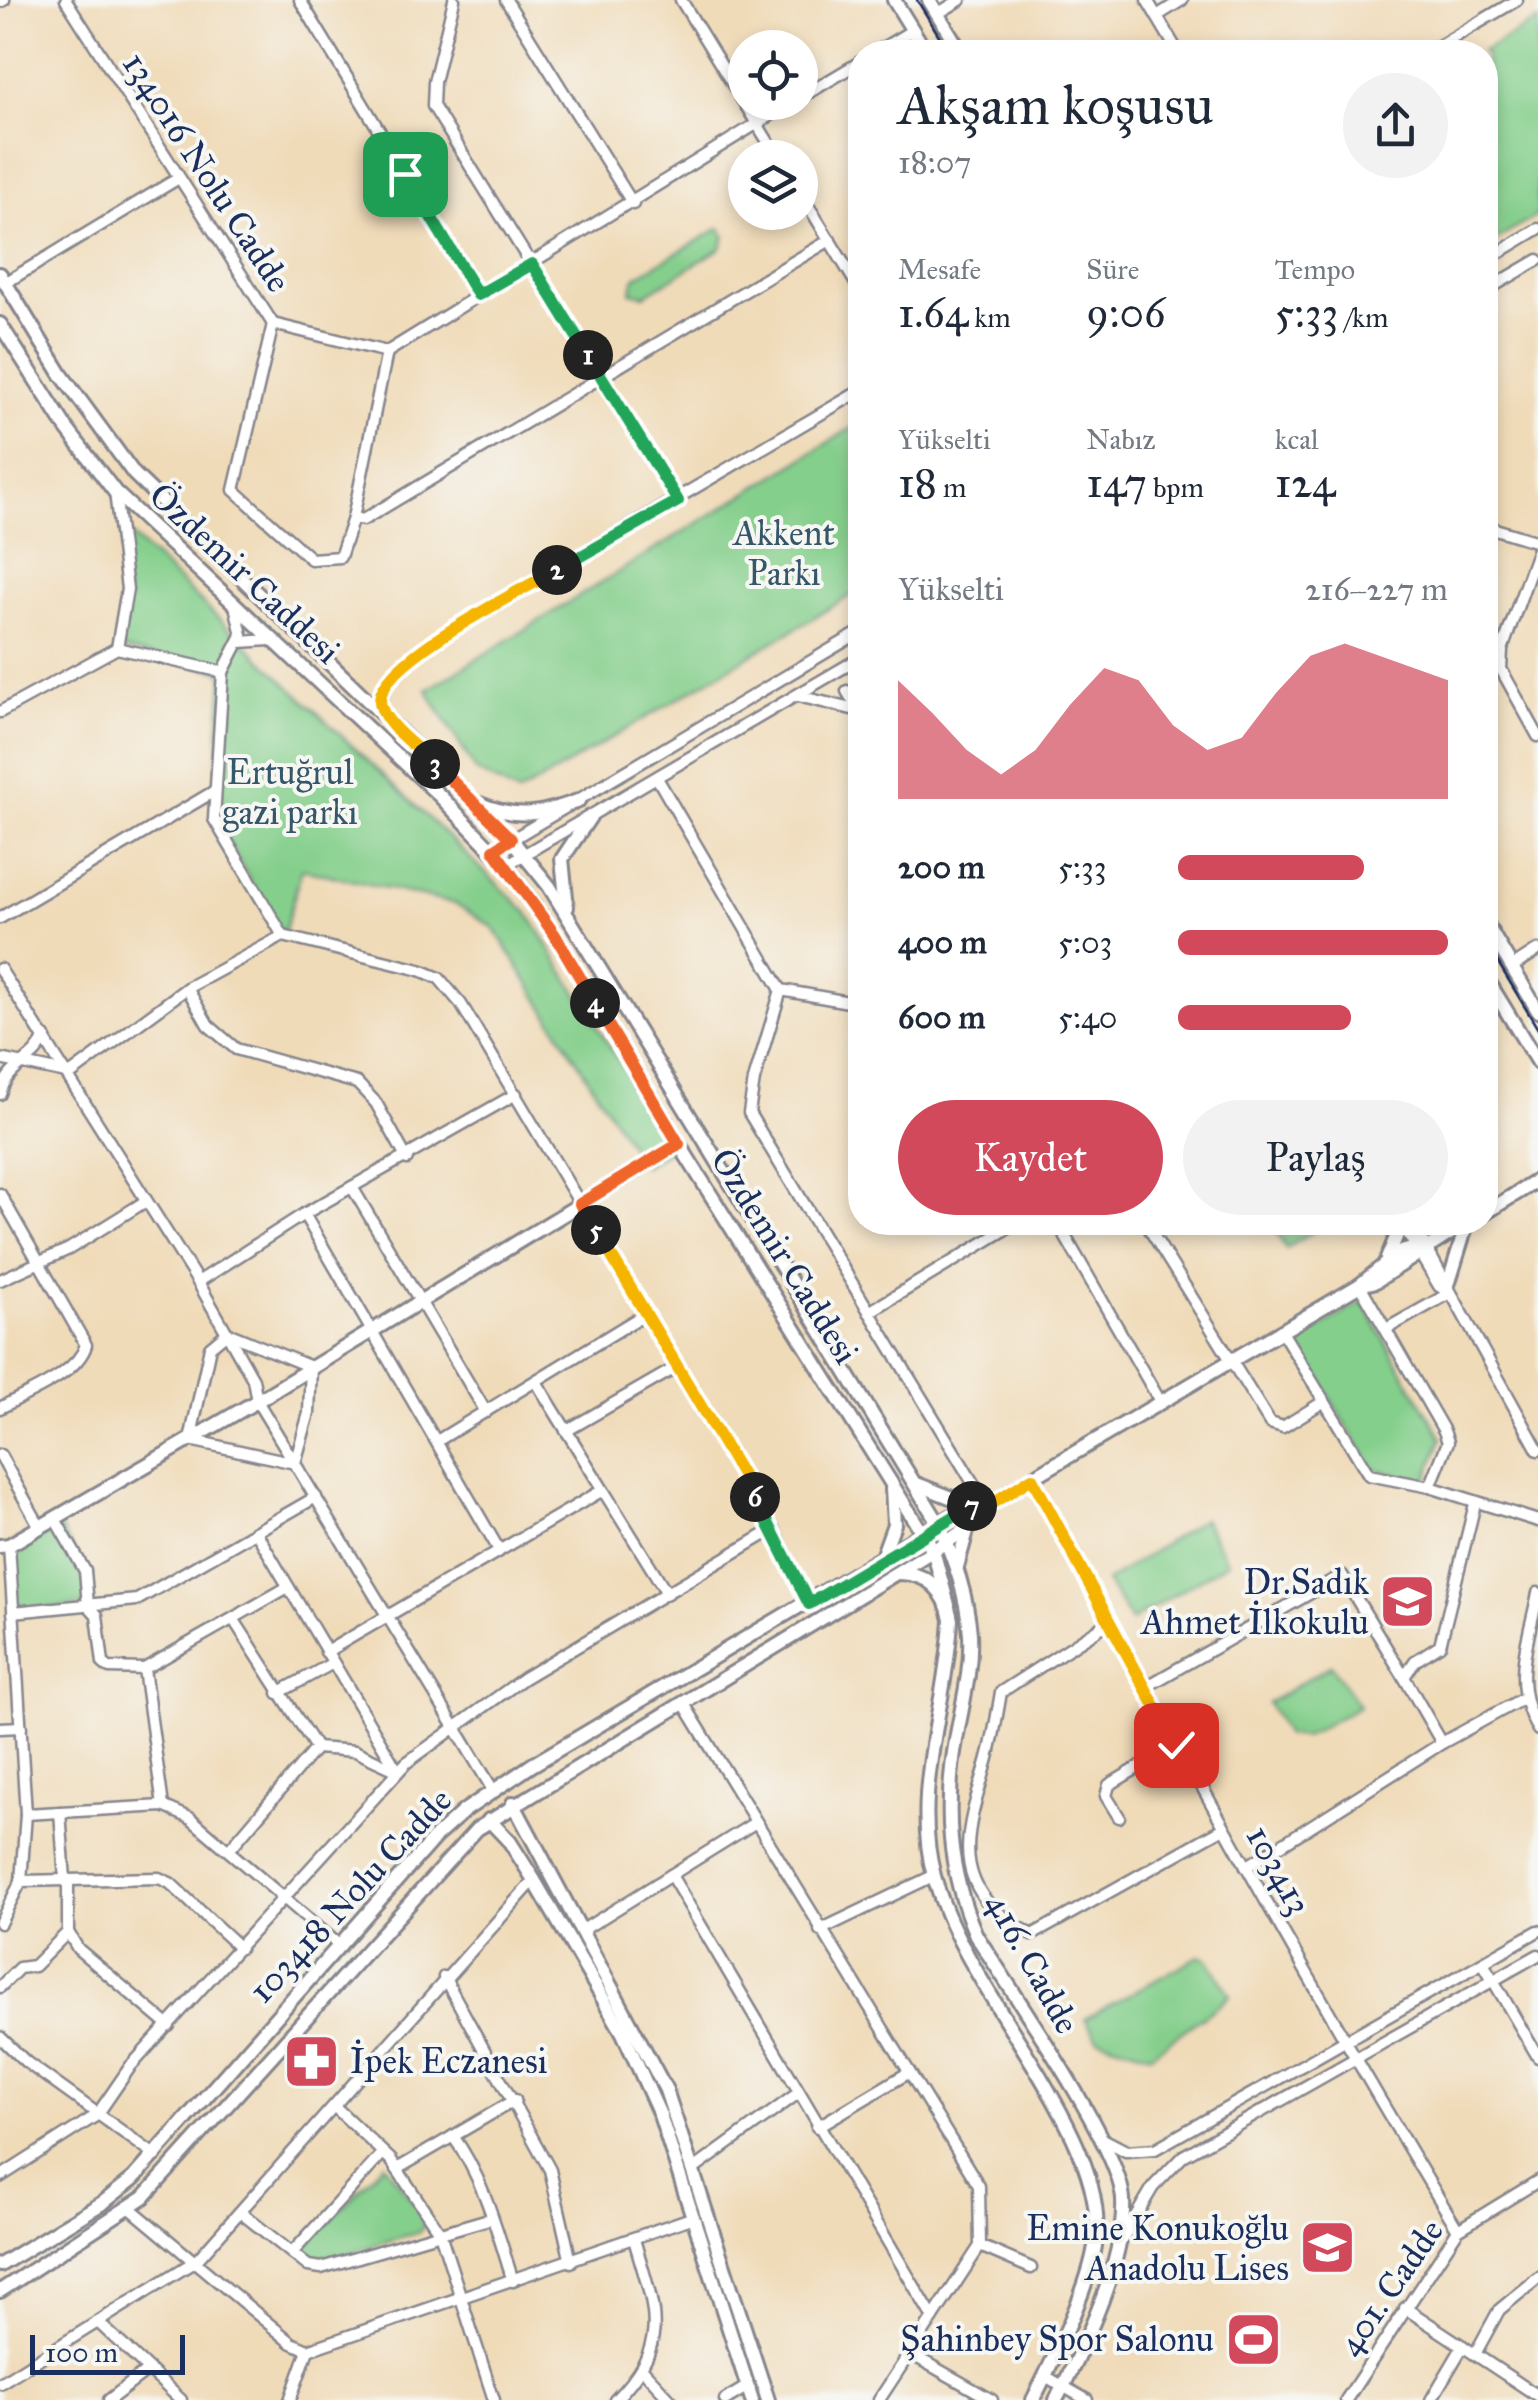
<!DOCTYPE html>
<html lang="tr">
<head>
<meta charset="utf-8">
<style>
  body { margin:0; font-family:"IM FELL Great Primer",serif; background:#f2f2f3; color:#1f2937; height:100vh; display:flex; flex-direction:column; font-size:38px; white-space:nowrap }
  * { box-sizing:border-box; margin:0 }
  p { font-size:32px; color:#747a83 }
  .icon { flex:none; width:55px; height:55px; fill:none; stroke:currentColor; stroke-width:2; stroke-linecap:round; stroke-linejoin:round }
  .map { position:relative; flex:1; overflow:hidden }
  .drawer { position:absolute; left:848px; top:40px; width:650px; height:1195px; display:flex; flex-direction:column; background:#fff; border-radius:40px; box-shadow:0 5px 15px #0003 }
  .drawer>* { flex:none }
  .controls { position:absolute; left:728px; top:30px; display:grid; gap:20px }
  .controls a { display:grid; place-items:center; width:90px; height:90px; border-radius:50%; background:#fff; box-shadow:0 5px 15px #0003; font-size:50px }
  .scale { position:absolute; left:30px; bottom:25px; width:155px; box-sizing:border-box; padding-left:10px; border:5px solid #1b2f5e; border-top:0; font-size:28px; line-height:35px; white-space:nowrap; color:#1b2f5e; -webkit-text-stroke:8px #f6f6f2; paint-order:stroke }
  .pin { position:absolute; display:grid; place-items:center; width:85px; height:85px; color:#fff; margin:-42px; border-radius:20px; box-shadow:0 5px 15px #0006 }
  .km { position:absolute; width:50px; height:50px; margin:-25px; border-radius:50%; background:#222; color:#fff; font-size:28px; line-height:50px; text-align:center }
  .round { display:grid; place-items:center; flex:none; width:105px; height:105px; border-radius:52px; background:#f2f2f3 }
  .overview { display:flex; align-items:center; justify-content:space-between; height:170px; padding:0 50px }
  h1 { font-size:55px; font-weight:600; line-height:75px }
  .metrics { display:grid; grid-template-columns:repeat(3,1fr); gap:15px; height:170px; padding:10px 50px }
  .metrics div { display:grid; align-content:center }
  .metrics b { font-size:42px; font-weight:600 }
  .metrics small { font-size:28px; font-weight:400 }
  .metrics p { font-size:28px }
  .chart { height:280px; padding:20px 50px }
  .chart p { display:flex; justify-content:space-between }
  .chart svg { width:100%; height:180px; margin-top:10px; fill:#d1495b; opacity:.7 }
  .action { display:flex; gap:20px; margin-top:auto; padding:20px 50px }
  .action a { flex:1; height:115px; border-radius:60px; background:#d1495b; color:#fff; font-size:40px; font-weight:600; line-height:115px; text-align:center }
  .action a+a { background:#f2f2f3; color:#1f2937 }
  ul { padding:0 50px; list-style:none; font-size:32px }
  li { display:grid; grid-template-columns:160px 120px 1fr; align-items:center; height:75px }
  li i { height:25px; border-radius:12px; background:#d1495b }
  .map>svg:first-child { display:block }
  .green { fill:#85cf8c; stroke:#507f75; stroke-width:2.5 }
  .lines { fill:none; stroke-linecap:round; stroke-linejoin:round }
  .minor-casing { stroke:#86858c; stroke-width:15 }
  .major-casing { stroke:#86858c; stroke-width:18 }
  .minor { stroke:#fff; stroke-width:10 }
  .major { stroke:#fff; stroke-width:12 }
  .tram { stroke:#1b2f5e; stroke-width:2.5 }
  .split-1-casing { stroke:#fff; stroke-width:20 }
  .split-2-casing { stroke:#fff; stroke-width:20 }
  .split-3-casing { stroke:#fff; stroke-width:20 }
  .split-4-casing { stroke:#fff; stroke-width:20 }
  .split-5-casing { stroke:#fff; stroke-width:20 }
  .split-6-casing { stroke:#fff; stroke-width:20 }
  .split-7-casing { stroke:#fff; stroke-width:20 }
  .split-8-casing { stroke:#fff; stroke-width:20 }
  .split-1 { stroke:#22a559; stroke-width:12 }
  .split-2 { stroke:#22a559; stroke-width:12 }
  .split-3 { stroke:#f5b400; stroke-width:12 }
  .split-4 { stroke:#f0652b; stroke-width:12 }
  .split-5 { stroke:#f0652b; stroke-width:12 }
  .split-6 { stroke:#f5b400; stroke-width:12 }
  .split-7 { stroke:#22a559; stroke-width:12 }
  .split-8 { stroke:#f5b400; stroke-width:12 }
  .labels { text-anchor:middle; stroke-width:8; stroke-linejoin:round; paint-order:stroke }
  .street-label { font-size:35px; fill:#1b2f5e; stroke:#f6f6f2 }
  .park-label { font-size:35px; fill:#36576a; stroke:#f6f6f2 }
  .poi-label { font-size:35px; fill:#1b2f5e; stroke:#f6f6f2; text-anchor:end }
</style>
</head>
<body>
<div class="map">
<svg width="1538" height="2400" viewBox="0 0 1538 2400">
  <rect width="100%" height="100%" fill="#f6f6f2"/>
  <filter id="ink" filterUnits="userSpaceOnUse"><feTurbulence type="fractalNoise" baseFrequency=".01" numOctaves="2"/><feDisplacementMap in="SourceGraphic" scale="20" xChannelSelector="R" yChannelSelector="G"/><feConvolveMatrix kernelMatrix="1 2 1 2 8 2 1 2 1" color-interpolation-filters="sRGB"/></filter>
  <filter id="wash" filterUnits="userSpaceOnUse"><feTurbulence type="fractalNoise" baseFrequency=".0048" numOctaves="4" result="noise"/><feDisplacementMap in="SourceGraphic" scale="40" xChannelSelector="R" yChannelSelector="G"/><feGaussianBlur stdDeviation="2.25" result="paint"/><feColorMatrix in="noise" values="0 0 0 0 0 0 0 0 0 0 0 0 0 0 0 0 0 1.4 0 .05"/><feComposite in="paint" operator="in"/></filter>
  <g filter="url(#wash)">
    <rect width="100%" height="100%" fill="#f0dbb9"/>
    <!-- green -->
    <g class="green">
      <polygon points="1538,21 1538,215 1485,247 1485,52 1481,52"/>
      <polygon points="720,228 725,236 721,248 645,295 631,292 635,277"/>
      <polygon points="860,423 860,590 518,794 476,771 427,690"/>
      <polygon points="123,528 528,913 672,1148 643,1166 494,928 456,904 302,869 283,936 214,819 223,672 117,648 124,615"/>
      <polygon points="1325,1223 1286,1249 1272,1223 1325,1222"/>
      <polygon points="1362,1301 1442,1438 1426,1482 1372,1468 1297,1343"/>
      <polygon points="55,1519 85,1571 88,1605 13,1612 9,1545"/>
      <polygon points="1203,1519 1228,1562 1131,1621 1106,1582"/>
      <polygon points="1331,1665 1359,1706 1304,1737 1286,1735 1268,1703"/>
      <polygon points="1199,1956 1208,1959 1230,1995 1222,2003 1151,2054 1098,2039 1085,2019"/>
      <polygon points="384,2163 428,2221 420,2231 322,2262 303,2250"/>
    </g>
  </g>
  <g filter="url(#ink)">
    <g class="lines">
      <defs>
        <g id="minor">
          <polyline points="66,0 273,324 387,352"/>
          <polyline points="300,0 479,295"/>
          <polyline points="454,0 434,82 433,106 678,501"/>
          <polyline points="506,0 633,204"/>
          <polyline points="681,0 778,158"/>
          <polyline points="1147,0 1178,52"/>
          <polyline points="0,2 4,0"/>
          <polyline points="937,14 960,0"/>
          <polyline points="1157,16 1182,0"/>
          <polyline points="876,52 913,30"/>
          <polyline points="1429,52 1517,0"/>
          <polyline points="800,98 860,62"/>
          <polyline points="800,192 860,290"/>
          <polyline points="1485,261 1538,229"/>
          <polyline points="5,283 177,179"/>
          <polyline points="1485,291 1538,260"/>
          <polyline points="273,324 234,490 311,559 340,557 353,518 387,352"/>
          <polyline points="387,352 792,102"/>
          <polyline points="115,492 127,589 117,648"/>
          <polyline points="353,518 363,520 830,240"/>
          <polyline points="1485,526 1538,542"/>
          <polyline points="1538,549 1502,650 1501,669 1538,736"/>
          <polyline points="236,610 242,635 223,672 214,819 283,936"/>
          <polyline points="240,642 270,640"/>
          <polyline points="1485,672 1501,662"/>
          <polyline points="847,691 859,712"/>
          <polyline points="798,696 860,711"/>
          <polyline points="0,712 117,648 223,672"/>
          <path d="M383,713C375,675 416,656 442,636L860,391"/>
          <polyline points="657,778 781,990"/>
          <polyline points="494,850 860,632"/>
          <polyline points="506,865 860,658"/>
          <polyline points="0,918 213,792"/>
          <polyline points="1512,967 1538,950"/>
          <polyline points="0,969 198,1282 253,1379 257,1401 493,1790"/>
          <polyline points="187,988 208,1025 236,1049 357,1083 376,1103 407,1159"/>
          <polyline points="860,1004 781,990 754,1080 749,1113 987,1506"/>
          <polyline points="0,1059 71,1074 187,988 283,936 420,970 439,978 461,1004 774,1529 809,1604"/>
          <path d="M0,1094C9,1063 34,1064 45,1037"/>
          <polyline points="352,1187 486,1412"/>
          <path d="M0,1194L86,1345C77,1375 26,1393 0,1408"/>
          <polyline points="304,1214 499,1550"/>
          <polyline points="1057,1222 1161,1403"/>
          <polyline points="1145,1222 1270,1423 1283,1427 1323,1402"/>
          <polyline points="1401,1222 1439,1286 1450,1293"/>
          <polyline points="1412,1222 1538,1450"/>
          <polyline points="0,1280 69,1249 146,1201"/>
          <polyline points="198,1282 304,1214 516,1094"/>
          <polyline points="1360,1285 1444,1431 1448,1442 1430,1487"/>
          <polyline points="869,1312 1018,1222"/>
          <polyline points="1386,1329 1450,1293"/>
          <polyline points="1281,1330 1369,1475 1430,1487 1538,1521"/>
          <polygon points="227,1333 311,1367 309,1413 295,1463 190,1440 210,1347"/>
          <polyline points="566,1431 677,1367"/>
          <polyline points="437,1441 645,1314"/>
          <polyline points="0,1455 40,1527"/>
          <path d="M1032,1478C1171,1731 1308,1984 1458,2230"/>
          <polyline points="603,1490 667,1593"/>
          <polyline points="55,1519 85,1571 88,1605 97,1615 103,1663 109,1668 144,1669 288,1587"/>
          <polyline points="256,1532 397,1770"/>
          <path d="M1538,1593C1528,1643 1510,1683 1538,1730"/>
          <polyline points="13,1612 137,1600 316,1497"/>
          <polyline points="234,1620 316,1748"/>
          <path d="M1108,1623L1001,1692C998,1710 995,1728 991,1746C979,1801 945,1860 993,1908C1004,1919 1020,1927 1032,1935L1224,1828"/>
          <polyline points="326,1652 603,1490 537,1383"/>
          <polyline points="144,1669 163,1806"/>
          <polyline points="1144,1688 1342,1575 1404,1677"/>
          <polyline points="278,1693 333,1663"/>
          <polyline points="683,1702 979,2186 980,2246 879,2400"/>
          <polyline points="0,1728 21,1727"/>
          <polyline points="1442,1743 1404,1677 1415,1661 1440,1645 1475,1504"/>
          <polyline points="60,1812 65,1879"/>
          <polyline points="26,1814 163,1806 190,1818 340,1946"/>
          <polyline points="1119,1817 1106,1796 1109,1785 1176,1745"/>
          <polyline points="229,1850 316,1748 355,1751 396,1770"/>
          <polyline points="1246,1867 1442,1743 1522,1699"/>
          <polyline points="671,1875 933,2318"/>
          <polyline points="68,1879 68,1932 78,1949 169,2026"/>
          <polyline points="21,1881 159,1878 170,1883 240,1948"/>
          <polyline points="0,1923 21,1881 26,1814 9,1545"/>
          <polyline points="820,1930 933,1876"/>
          <polyline points="581,1931 756,1822"/>
          <polyline points="1483,1963 1538,2057"/>
          <polyline points="444,1977 550,2170 571,2262"/>
          <polyline points="0,1987 19,1968 34,1966 68,1932"/>
          <polyline points="0,2037 26,2062 156,2156"/>
          <polyline points="335,2107 391,2160 440,2233 494,2400"/>
          <polyline points="817,2127 908,2073"/>
          <path d="M453,2136C484,2179 497,2231 513,2281"/>
          <polyline points="1101,2138 1126,2151 1155,2149 1538,1931"/>
          <polyline points="397,2169 515,2100"/>
          <polyline points="694,2169 797,2094"/>
          <polyline points="0,2177 97,2115 130,2067 406,1763 524,1678 774,1529"/>
          <polyline points="130,2208 292,2343 308,2350 694,2217"/>
          <polyline points="240,2212 308,2266 321,2268 492,2218"/>
          <polyline points="1121,2241 1153,2187 1183,2156 1538,1955"/>
          <polyline points="980,2246 1031,2268"/>
          <polyline points="292,2253 383,2153"/>
          <polyline points="1405,2308 1538,2396"/>
          <polyline points="100,2324 181,2400"/>
          <polyline points="909,2353 992,2400"/>
          <polyline points="1475,2354 1499,2310 1538,2278"/>
          <polyline points="643,2370 671,2400"/>
          <polyline points="1045,2376 1087,2400"/>
          <polyline points="0,2383 197,2260 534,1880"/>
          <polyline points="109,2400 148,2370"/>
          <polyline points="290,2400 308,2350"/>
          <path d="M615,2400C673,2341 654,2310 634,2239"/>
          <polyline points="725,2400 748,2386"/>
          <polyline points="1346,2400 1458,2230 1538,2181"/>
          <polyline points="1431,2400 1463,2346"/>
        </g>
        <g id="major">
          <polyline points="894,0 926,52"/>
          <polyline points="929,0 961,52"/>
          <path d="M0,274L61,374L134,474L511,839L549,886L939,1524C954,1560 967,1594 970,1634C972,1670 962,1705 956,1740C944,1808 948,1871 976,1935C1009,1987 1121,2148 1123,2200C1126,2260 1084,2347 1056,2400"/>
          <polyline points="0,324 67,429 115,492 440,796 506,865 555,935 679,1144 933,1550 948,1605"/>
          <path d="M480,804C517,819 540,815 578,801"/>
          <polyline points="567,907 562,859 590,817"/>
          <polyline points="1485,922 1538,1011"/>
          <polyline points="1485,976 1538,1063"/>
          <polyline points="1485,1213 1538,1180"/>
          <polyline points="1387,1259 1401,1225"/>
          <polyline points="1449,1282 1467,1223"/>
          <polyline points="1360,1285 1400,1252 1425,1246"/>
          <polyline points="917,1484 970,1505"/>
          <polyline points="0,1546 9,1545 257,1401 679,1144"/>
          <polyline points="882,1557 894,1524 892,1489"/>
          <polyline points="957,1567 968,1527"/>
          <path d="M898,1573C929,1573 946,1591 951,1620C947,1705 911,1791 934,1876C964,1992 1107,2130 1096,2238C1092,2283 1054,2358 1033,2400"/>
          <polyline points="513,1803 666,2090 768,2400"/>
          <polyline points="489,1820 510,1842 534,1880 623,2033 660,2115 752,2400"/>
          <polyline points="0,2265 104,2202 134,2178 435,1837 464,1811 532,1765 970,1505 987,1506"/>
          <polyline points="0,2291 144,2197 477,1829 947,1542 976,1522 987,1506 1032,1478 1360,1285 1376,1281 1468,1222"/>
        </g>
      </defs>
      <!-- minor casing -->
      <use href="#minor" class="minor-casing"/>
      <!-- major casing -->
      <use href="#major" class="major-casing"/>
      <!-- minor -->
      <use href="#minor" class="minor"/>
      <!-- major -->
      <use href="#major" class="major"/>
      <!-- tram -->
      <g class="tram">
        <polyline points="917,0 949,52"/>
        <polyline points="1485,941 1538,1029"/>
      </g>
    </g>
  </g>
  <g class="lines" filter="url(#ink)">
    <defs>
      <polyline id="split-1" points="405,174 478,295 532,264 588,355"/>
      <polyline id="split-2" points="557,570 678,501 588,355"/>
      <path id="split-3" d="M435,764C419,749 381,723 380,701C379,660 523,590 557,570"/>
      <polyline id="split-4" points="435,764 511,839 494,850 555,935 595,1003"/>
      <polyline id="split-5" points="595,1003 679,1144 580,1204 596,1230"/>
      <polyline id="split-6" points="596,1230 755,1497"/>
      <polyline id="split-7" points="755,1497 809,1604 972,1506"/>
      <polyline id="split-8" points="972,1506 988,1506 1032,1478 1176,1745"/>
    </defs>
    <!-- split-1 casing -->
    <use href="#split-1" class="split-1-casing"/>
    <!-- split-2 casing -->
    <use href="#split-2" class="split-2-casing"/>
    <!-- split-3 casing -->
    <use href="#split-3" class="split-3-casing"/>
    <!-- split-4 casing -->
    <use href="#split-4" class="split-4-casing"/>
    <!-- split-5 casing -->
    <use href="#split-5" class="split-5-casing"/>
    <!-- split-6 casing -->
    <use href="#split-6" class="split-6-casing"/>
    <!-- split-7 casing -->
    <use href="#split-7" class="split-7-casing"/>
    <!-- split-8 casing -->
    <use href="#split-8" class="split-8-casing"/>
    <!-- split-1 -->
    <use href="#split-1" class="split-1"/>
    <!-- split-2 -->
    <use href="#split-2" class="split-2"/>
    <!-- split-3 -->
    <use href="#split-3" class="split-3"/>
    <!-- split-4 -->
    <use href="#split-4" class="split-4"/>
    <!-- split-5 -->
    <use href="#split-5" class="split-5"/>
    <!-- split-6 -->
    <use href="#split-6" class="split-6"/>
    <!-- split-7 -->
    <use href="#split-7" class="split-7"/>
    <!-- split-8 -->
    <use href="#split-8" class="split-8"/>
  </g>
  <!-- icons -->
  <defs>
    <symbol id="school-square" viewBox="-11 -11 22 22"><rect x="-9" y="-9" width="18" height="18" rx="4" fill="#d1495b" stroke="#f6f6f2"/><path d="M0-5L7-2L0 1L-7-2ZM-4 1L0 2.5L4 1V4Q0 6-4 4Z" fill="#fff"/></symbol>
    <symbol id="pharmacy-square" viewBox="-11 -11 22 22"><rect x="-9" y="-9" width="18" height="18" rx="4" fill="#d1495b" stroke="#f6f6f2"/><path d="M-2-6h4v4h4v4h-4v4h-4v-4h-4v-4h4Z" fill="#fff"/></symbol>
    <symbol id="stadium-square" viewBox="-11 -11 22 22"><rect x="-9" y="-9" width="18" height="18" rx="4" fill="#d1495b" stroke="#f6f6f2"/><path d="M0-5a6.5 5 0 1 0 0 10a6.5 5 0 1 0 0-10ZM-3.5-1.8h7v3.6h-7Z" fill="#fff"/></symbol>
  </defs>
  <g fill-rule="evenodd">
    <use href="#school-square" x="1376" y="1570" width="63" height="63"/>
    <use href="#pharmacy-square" x="280" y="2030" width="63" height="63"/>
    <use href="#school-square" x="1296" y="2216" width="63" height="63"/>
    <use href="#stadium-square" x="1222" y="2308" width="63" height="63"/>
  </g>
  <g class="labels">
    <!-- street labels -->
    <g class="street-label">
      <text transform="translate(207 172) rotate(57)" y="12">134016 Nolu Cadde</text>
      <text transform="translate(245 573) rotate(43)" y="12">Özdemir Caddesi</text>
      <text transform="translate(785 1256) rotate(58)" y="12">Özdemir Caddesi</text>
      <text transform="translate(1279 1870) rotate(61)" y="12">103413</text>
      <text transform="translate(350 1895) rotate(-47)" y="12">103418 Nolu Cadde</text>
      <text transform="translate(1033 1963) rotate(61)" y="12">416. Cadde</text>
      <text transform="translate(1390 2287) rotate(-55)" y="12">401. Cadde</text>
    </g>
    <!-- park labels -->
    <g class="park-label">
      <text x="784" y="545">Akkent<tspan x="784" dy="40">Parkı</tspan></text>
      <text x="290" y="784">Ertuğrul<tspan x="290" dy="40">gazi parkı</tspan></text>
    </g>
    <!-- poi labels -->
    <g class="poi-label">
      <text x="1369" y="1594">Dr.Sadık<tspan x="1369" dy="40">Ahmet İlkokulu</tspan></text>
      <text x="350" y="2073" text-anchor="start">İpek Eczanesi</text>
      <text x="1289" y="2240">Emine Konukoğlu<tspan x="1289" dy="40">Anadolu Lises</tspan></text>
      <text x="1214" y="2351">Şahinbey Spor Salonu</text>
    </g>
  </g>
</svg>
<div class="controls">
<a><svg class="icon" aria-label="locate" viewBox="0 0 24 24"><circle cx="12" cy="12" r="6"/><path d="M12 2v4M12 18v4M2 12h4M18 12h4"/></svg></a>
<a><svg class="icon" aria-label="layers" viewBox="0 0 24 24"><path d="M12 4l9 5-9 5-9-5zM3 14l9 5 9-5"/></svg></a>
</div>
<div class="scale">100 m</div>
<div class="pin" style="left:405px;top:174px;background:#1e9e55"><svg class="icon" aria-label="arrive" viewBox="0 0 24 24"><path d="M6 21V4h12l-3 4 3 4H6"/></svg></div>
<div class="pin" style="left:1176px;top:1745px;background:#d93025"><svg class="icon" aria-label="check" viewBox="0 0 24 24"><path d="M5 12l5 5 9-10"/></svg></div>
<b class="km" style="left:588px;top:355px">1</b>
<b class="km" style="left:557px;top:570px">2</b>
<b class="km" style="left:435px;top:764px">3</b>
<b class="km" style="left:595px;top:1003px">4</b>
<b class="km" style="left:596px;top:1230px">5</b>
<b class="km" style="left:755px;top:1497px">6</b>
<b class="km" style="left:972px;top:1506px">7</b>
<section class="drawer">
<div class="overview"><div><h1>Akşam koşusu</h1><p>18:07</p></div><a class="round"><svg class="icon" aria-label="share" viewBox="0 0 24 24"><path d="M12 15V3M7 8l5-5 5 5M5 13v7h14v-7"/></svg></a></div>
<div class="metrics">
<div><p>Mesafe</p><b>1.64<small> km</small></b></div>
<div><p>Süre</p><b>9:06</b></div>
<div><p>Tempo</p><b>5:33<small> /km</small></b></div>
</div>
<div class="metrics">
<div><p>Yükselti</p><b>18<small> m</small></b></div>
<div><p>Nabız</p><b>147<small> bpm</small></b></div>
<div><p>kcal</p><b>124</b></div>
</div>
<div class="chart"><p><span>Yükselti</span>216–227 m</p>
<svg viewBox="0 0 160 44" preserveAspectRatio="none"><path d="M0 44V15L10 23L20 32L30 38L40 32L50 21L60 12L70 15L80 26L90 32L100 29L110 18L120 9L130 6L140 9L150 12L160 15V44z"/></svg>
</div>
<ul>
<li><b>200 m</b>5:33<i style="width:69%"></i></li>
<li><b>400 m</b>5:03<i style="width:100%"></i></li>
<li><b>600 m</b>5:40<i style="width:64%"></i></li>
</ul>
<div class="action"><a>Kaydet</a><a>Paylaş</a></div>
</section>
</div>
</body>
</html>
